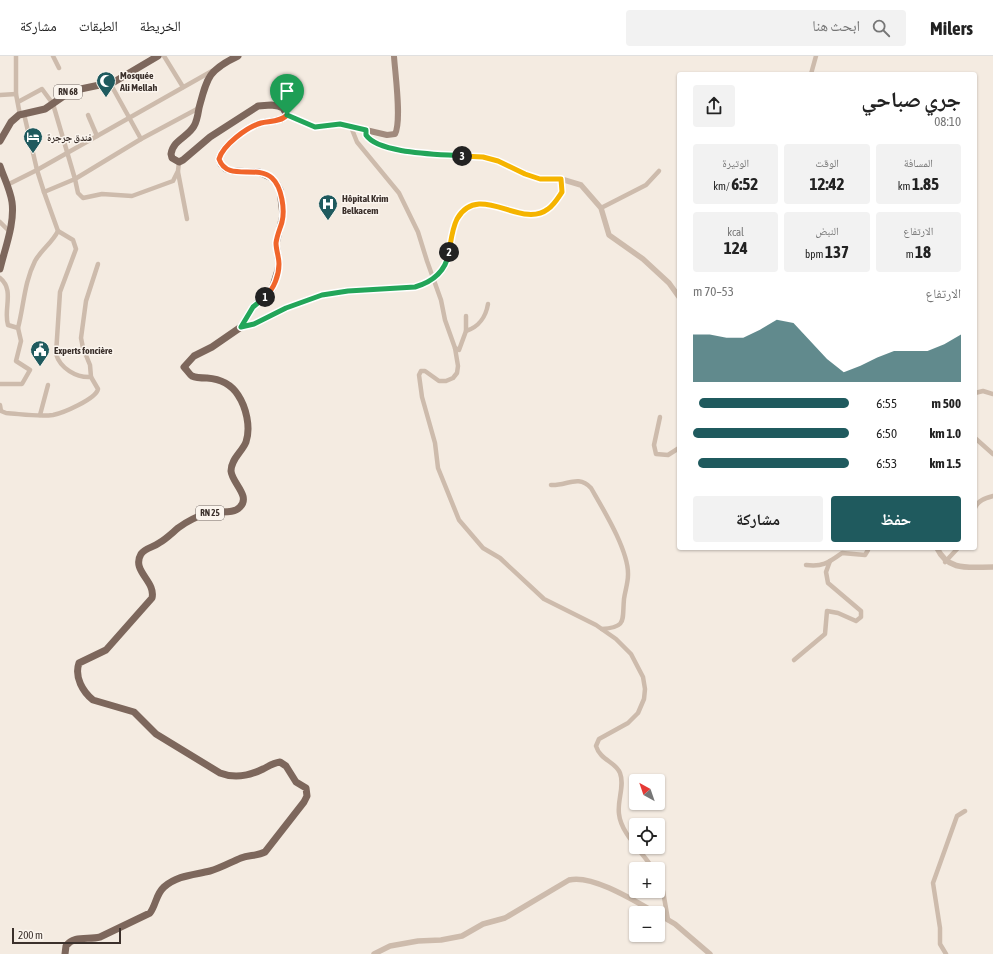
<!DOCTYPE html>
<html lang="ar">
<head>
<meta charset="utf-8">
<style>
  body { margin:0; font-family:"Asap Condensed","Noto Naskh Arabic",sans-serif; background:#f2f2f2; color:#222; direction:rtl; height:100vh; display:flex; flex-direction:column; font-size:15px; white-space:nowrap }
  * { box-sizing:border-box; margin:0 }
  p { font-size:13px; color:#767676 }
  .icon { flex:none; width:22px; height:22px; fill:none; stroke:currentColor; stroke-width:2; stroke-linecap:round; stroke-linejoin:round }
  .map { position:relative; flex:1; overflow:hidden; direction:ltr }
  .details { position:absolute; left:677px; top:16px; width:300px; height:478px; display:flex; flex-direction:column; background:#fff; border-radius:4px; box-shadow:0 1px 3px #0004; direction:rtl }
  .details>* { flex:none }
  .needle { width:26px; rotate:320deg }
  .buttons { position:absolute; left:629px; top:718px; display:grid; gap:8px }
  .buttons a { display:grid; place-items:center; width:36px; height:36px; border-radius:4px; background:#fff; box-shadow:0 1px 3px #0004; font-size:20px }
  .scale { position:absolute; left:12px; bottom:10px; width:109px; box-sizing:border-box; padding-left:4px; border:2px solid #3b302b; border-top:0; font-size:11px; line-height:14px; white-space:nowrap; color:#3b302b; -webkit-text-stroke:3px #fbf5ee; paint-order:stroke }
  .pin { position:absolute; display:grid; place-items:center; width:34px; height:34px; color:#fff; margin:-41px -17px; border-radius:50% 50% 50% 0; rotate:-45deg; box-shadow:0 0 4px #0007 }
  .pin .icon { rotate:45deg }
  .km { position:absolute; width:20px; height:20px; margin:-10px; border-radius:50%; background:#222; color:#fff; font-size:11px; line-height:20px; text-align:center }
  .round { display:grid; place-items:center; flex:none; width:42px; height:42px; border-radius:4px; background:#f2f2f2 }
  .overview { display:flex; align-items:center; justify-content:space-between; height:68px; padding:0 16px }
  h1 { font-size:22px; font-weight:700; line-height:30px }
  .metrics { display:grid; grid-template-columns:repeat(3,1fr); gap:6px; height:68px; padding:4px 16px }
  .metrics div { display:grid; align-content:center; border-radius:4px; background:#f2f2f2; text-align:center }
  .metrics b { font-size:17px; font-weight:700 }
  .metrics small { font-size:11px; font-weight:400 }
  .metrics p { font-size:11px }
  .chart { height:112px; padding:8px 16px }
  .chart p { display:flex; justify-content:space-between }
  .chart svg { width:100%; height:72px; margin-top:4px; fill:#1f5a5e; opacity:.7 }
  .primary-button { display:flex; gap:8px; margin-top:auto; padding:8px 16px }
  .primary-button a { flex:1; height:46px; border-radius:4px; background:#1f5a5e; color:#fff; font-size:16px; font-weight:700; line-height:46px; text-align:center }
  .primary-button a+a { background:#f2f2f2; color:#222 }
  ul { padding:0 16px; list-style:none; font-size:13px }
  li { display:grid; grid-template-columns:64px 48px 1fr; align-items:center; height:30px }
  li i { height:10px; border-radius:5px; background:#1f5a5e }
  header { display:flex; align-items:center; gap:24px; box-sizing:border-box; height:56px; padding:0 20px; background:#fff; border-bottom:1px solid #e0e0e0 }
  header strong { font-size:19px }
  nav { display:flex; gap:22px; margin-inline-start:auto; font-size:14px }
  .search { width:280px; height:36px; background:#f2f2f2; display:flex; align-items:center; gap:10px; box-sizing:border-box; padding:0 14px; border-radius:4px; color:#767676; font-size:15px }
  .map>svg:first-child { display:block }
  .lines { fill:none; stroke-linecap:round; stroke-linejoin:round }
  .minor { stroke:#cdbbac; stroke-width:4.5 }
  .tertiary { stroke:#cdbbac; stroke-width:5.5 }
  .secondary { stroke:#a18a7d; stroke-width:6 }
  .primary { stroke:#7d675c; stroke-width:7 }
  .split-1-casing { stroke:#fff; stroke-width:8 }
  .split-2-casing { stroke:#fff; stroke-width:8 }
  .split-3-casing { stroke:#fff; stroke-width:8 }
  .split-4-casing { stroke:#fff; stroke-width:8 }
  .split-1 { stroke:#f0652b; stroke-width:5 }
  .split-2 { stroke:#22a559; stroke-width:5 }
  .split-3 { stroke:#f5b400; stroke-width:5 }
  .split-4 { stroke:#22a559; stroke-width:5 }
  .labels { text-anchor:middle; stroke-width:3; stroke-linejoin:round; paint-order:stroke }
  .shield { fill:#fbf5ee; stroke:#756b66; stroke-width:1 }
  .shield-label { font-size:9px; font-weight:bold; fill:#3b302b }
  .poi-label { font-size:10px; font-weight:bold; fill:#3b302b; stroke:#fbf5ee; text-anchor:start }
</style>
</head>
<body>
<header>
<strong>Milers</strong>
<div class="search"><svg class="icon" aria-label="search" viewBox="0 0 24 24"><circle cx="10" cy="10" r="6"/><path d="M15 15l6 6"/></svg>ابحث هنا</div>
<nav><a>الخريطة</a><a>الطبقات</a><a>مشاركة</a></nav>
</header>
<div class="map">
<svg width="993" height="898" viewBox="0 0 993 898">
  <rect width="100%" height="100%" fill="#f4ebe1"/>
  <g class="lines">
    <!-- minor -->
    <g class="minor">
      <polyline points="16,0 16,38 20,59"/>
      <polyline points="53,0 59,12"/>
      <polyline points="164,0 183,31"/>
      <polyline points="811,18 816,0"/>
      <polyline points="110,27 141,83"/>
      <polyline points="0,39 16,38"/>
      <polyline points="18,46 42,33 53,48 75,123 78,137 83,142 102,138 132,140 173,125 178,115 179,106"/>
      <polyline points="24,58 37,114 44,136 75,123 141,83 199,52"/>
      <polyline points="88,59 97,80"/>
      <path d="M351,71L357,86L399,137L418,176L427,205L441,244L445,264L455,292L458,310L457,317L453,322L446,325H439L425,315H421L419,319L422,341L435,387L438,412L459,464L483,492L500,502L544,543L596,569L616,583L631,598L643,621L645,633L644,643L638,657L628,667L599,683L596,690C600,704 616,706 620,717C625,730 617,744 619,758C621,778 643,796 653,813"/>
      <polyline points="178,116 187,163"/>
      <polyline points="7,129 37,114 212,15"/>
      <polyline points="601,152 646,129 659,115"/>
      <polyline points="0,166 9,175"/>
      <path d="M0,222C15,234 3,254 8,269L18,272C24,249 24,227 35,205C41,194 52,187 58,175L44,136"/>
      <polyline points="466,260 466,275"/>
      <path d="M455,292L459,294L466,275C479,271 486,260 488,248"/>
      <polyline points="91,321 90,309 83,292 81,282 86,245 98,208"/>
      <polyline points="0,328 22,328 30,314 16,305 21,285 18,272"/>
      <polyline points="975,337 983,335 993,338"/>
      <path d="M0,349L1,355L6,357C21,358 38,361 53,359C63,357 96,343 98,333L91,321C76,322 60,312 56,298L60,236L76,193L73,184L58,175"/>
      <polyline points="40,359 48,329"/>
      <polyline points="660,361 654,389 656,398 668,399 679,392"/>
      <polyline points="975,382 993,398"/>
      <path d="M551,429C567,430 578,418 591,432C603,453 629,495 628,519C628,527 625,535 624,543C622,565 627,571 602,573"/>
      <path d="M975,452C978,444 986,442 993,440"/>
      <polyline points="945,506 958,492"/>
      <path d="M806,509C823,511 828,507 842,497L865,499L868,494L866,492"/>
      <polyline points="794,604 825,578 827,555 838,557 856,565 861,561 861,555 828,527 826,516 830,505"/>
      <polyline points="658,824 663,835 668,864"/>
      <polyline points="946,898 940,888 940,872 933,827 957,760 965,755"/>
    </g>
    <!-- tertiary -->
    <g class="tertiary">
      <polyline points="366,74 366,79 372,85 398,95 483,101 498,105 525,118 540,123 561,123 581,129 601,152 609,179 643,203 669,227 679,241"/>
      <path d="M241,271L253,268L286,252L322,239L348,235L415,231C469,214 437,162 473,150C502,140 528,175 553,148C561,140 562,134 561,123"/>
      <path d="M937,492C948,516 970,511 993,511"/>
      <polyline points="658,858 675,868 710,898"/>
      <path d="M374,898L390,890L418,885L441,884L462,880L483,868L505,862L569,824C592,818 635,845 656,857"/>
    </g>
    <!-- secondary -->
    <path class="secondary" d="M287,59L315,71L340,68L387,79L395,78C402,65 395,17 394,0"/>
    <!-- primary -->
    <g class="primary">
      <polyline points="0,85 11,66 19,59 45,53 71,35 114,26 158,0"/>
      <path d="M0,110C4,122 10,133 12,146C15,167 5,192 0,213"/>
      <path d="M65,898L66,890C74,879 88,884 100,881L150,857C156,849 156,838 164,831C178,819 194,819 210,815C221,812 231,806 241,802C249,799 257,800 265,796L304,746L307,740L306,732L296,726L286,710L280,706C273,707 269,710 263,713C249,720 235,723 220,717L156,678L134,656L93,644C83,636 74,621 79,607L106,594L152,542C156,525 131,515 141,498C145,492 154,491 159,487C166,483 172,477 178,472C186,466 198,460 208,457C218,454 233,459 240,451C251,440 232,427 231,415C231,403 242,396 246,386C251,371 246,351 238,339C231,328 220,323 207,322C202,322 196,322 192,320C189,318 187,314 184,311L194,300L212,291L241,271L253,251L272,233L278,214L279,207L276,188L283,159L280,134L277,128L272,122L259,116L233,115L226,113L221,108L219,103C223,89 247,71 261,67C269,65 281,66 287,59L283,52L278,50L271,49L258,50L210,81L183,104L179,106L172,102L171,98C173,84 188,81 194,70C197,65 198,58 199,52C207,22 208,14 238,0"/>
    </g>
  </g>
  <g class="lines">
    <defs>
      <path id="split-1" d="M265,241C274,233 279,219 279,208C279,201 276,194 276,187C277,179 280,173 282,166C285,154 282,131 272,122C257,108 227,126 219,103C223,89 247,71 261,67C269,65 281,66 287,59"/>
      <path id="split-2" d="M265,241L253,251L241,271L254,268L286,252L322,239L348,235L415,231C432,226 446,215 449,196"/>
      <path id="split-3" d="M449,196C451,185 452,173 457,163C479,125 521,174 548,153C554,149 558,142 562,136L561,123H540L525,118L498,105L483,101L462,100"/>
      <path id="split-4" d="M287,59L315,71L340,68L366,74V79C379,98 439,98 462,100"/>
    </defs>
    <!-- split-1 casing -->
    <use href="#split-1" class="split-1-casing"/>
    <!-- split-2 casing -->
    <use href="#split-2" class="split-2-casing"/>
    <!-- split-3 casing -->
    <use href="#split-3" class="split-3-casing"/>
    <!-- split-4 casing -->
    <use href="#split-4" class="split-4-casing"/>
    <!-- split-1 -->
    <use href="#split-1" class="split-1"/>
    <!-- split-2 -->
    <use href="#split-2" class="split-2"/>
    <!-- split-3 -->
    <use href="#split-3" class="split-3"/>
    <!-- split-4 -->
    <use href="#split-4" class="split-4"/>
  </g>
  <!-- icons -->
  <defs>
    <symbol id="mosque-pin" viewBox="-11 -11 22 30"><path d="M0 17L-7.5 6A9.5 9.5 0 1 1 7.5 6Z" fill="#1f5a5e" stroke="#fbf5ee"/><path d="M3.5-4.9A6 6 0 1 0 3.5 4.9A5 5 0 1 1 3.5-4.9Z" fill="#fff"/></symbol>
    <symbol id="hotel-pin" viewBox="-11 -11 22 30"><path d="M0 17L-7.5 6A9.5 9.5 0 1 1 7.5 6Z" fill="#1f5a5e" stroke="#fbf5ee"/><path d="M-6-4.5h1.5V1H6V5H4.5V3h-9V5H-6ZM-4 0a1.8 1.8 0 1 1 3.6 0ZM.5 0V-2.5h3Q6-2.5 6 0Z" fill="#fff"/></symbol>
    <symbol id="hospital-pin" viewBox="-11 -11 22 30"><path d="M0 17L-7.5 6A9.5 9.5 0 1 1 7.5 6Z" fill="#1f5a5e" stroke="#fbf5ee"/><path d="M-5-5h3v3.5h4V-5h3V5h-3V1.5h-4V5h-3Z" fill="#fff"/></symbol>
    <symbol id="civic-pin" viewBox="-11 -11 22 30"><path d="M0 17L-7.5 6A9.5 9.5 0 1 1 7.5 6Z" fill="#1f5a5e" stroke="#fbf5ee"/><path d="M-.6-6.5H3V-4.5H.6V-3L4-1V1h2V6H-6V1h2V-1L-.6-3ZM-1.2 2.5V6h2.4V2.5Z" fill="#fff"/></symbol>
  </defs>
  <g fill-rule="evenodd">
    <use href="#mosque-pin" x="95" y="14" width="22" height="30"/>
    <use href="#hotel-pin" x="22" y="70" width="22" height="30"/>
    <use href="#hospital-pin" x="317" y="137" width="22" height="30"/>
    <use href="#civic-pin" x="29" y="283" width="22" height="30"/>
  </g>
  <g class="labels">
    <!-- shield labels -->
    <g class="shield">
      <rect x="54" y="29" width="28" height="14" rx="3"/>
      <rect x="196" y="450" width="28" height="14" rx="3"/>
    </g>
    <g class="shield-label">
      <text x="68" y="39">RN 68</text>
      <text x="210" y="460">RN 25</text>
    </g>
    <!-- poi labels -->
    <g class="poi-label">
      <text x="120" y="23">Mosquée<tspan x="120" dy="12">Ali Mellah</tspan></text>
      <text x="47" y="85">فندق جرجرة</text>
      <text x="342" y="146">Hôpital Krim<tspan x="342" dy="12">Belkacem</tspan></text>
      <text x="54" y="298">Experts foncière</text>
    </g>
  </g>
</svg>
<div class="buttons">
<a><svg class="needle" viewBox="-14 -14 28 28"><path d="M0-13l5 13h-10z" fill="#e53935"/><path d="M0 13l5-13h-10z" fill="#767676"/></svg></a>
<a><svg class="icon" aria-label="locate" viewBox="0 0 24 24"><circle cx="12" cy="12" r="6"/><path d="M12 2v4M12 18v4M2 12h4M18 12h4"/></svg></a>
<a>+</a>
<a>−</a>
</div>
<div class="scale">200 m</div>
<div class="pin" style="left:287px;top:59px;background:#1e9e55"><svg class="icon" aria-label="arrive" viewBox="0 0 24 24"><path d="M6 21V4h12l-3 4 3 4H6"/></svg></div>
<b class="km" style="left:265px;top:241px">1</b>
<b class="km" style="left:449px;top:196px">2</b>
<b class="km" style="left:462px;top:100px">3</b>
<section class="details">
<div class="overview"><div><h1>جري صباحي</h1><p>08:10</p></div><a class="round"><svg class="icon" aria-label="share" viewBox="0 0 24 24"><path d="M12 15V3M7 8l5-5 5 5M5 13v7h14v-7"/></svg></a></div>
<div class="metrics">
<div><p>المسافة</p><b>1.85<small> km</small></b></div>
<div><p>الوقت</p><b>12:42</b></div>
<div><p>الوتيرة</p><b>6:52<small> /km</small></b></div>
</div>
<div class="metrics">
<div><p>الارتفاع</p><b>18<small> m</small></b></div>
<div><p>النبض</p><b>137<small> bpm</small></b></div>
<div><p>kcal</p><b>124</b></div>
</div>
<div class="chart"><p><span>الارتفاع</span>53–70 m</p>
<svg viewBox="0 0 160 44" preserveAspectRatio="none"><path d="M0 44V15L10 15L20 17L30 17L40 12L50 6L60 8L70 19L80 30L90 38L100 34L110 29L120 25L130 25L140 25L150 21L160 15V44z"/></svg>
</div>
<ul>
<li><b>500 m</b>6:55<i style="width:96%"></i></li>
<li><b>1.0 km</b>6:50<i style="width:100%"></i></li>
<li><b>1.5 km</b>6:53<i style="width:97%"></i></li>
</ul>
<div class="primary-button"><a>حفظ</a><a>مشاركة</a></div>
</section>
</div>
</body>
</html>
